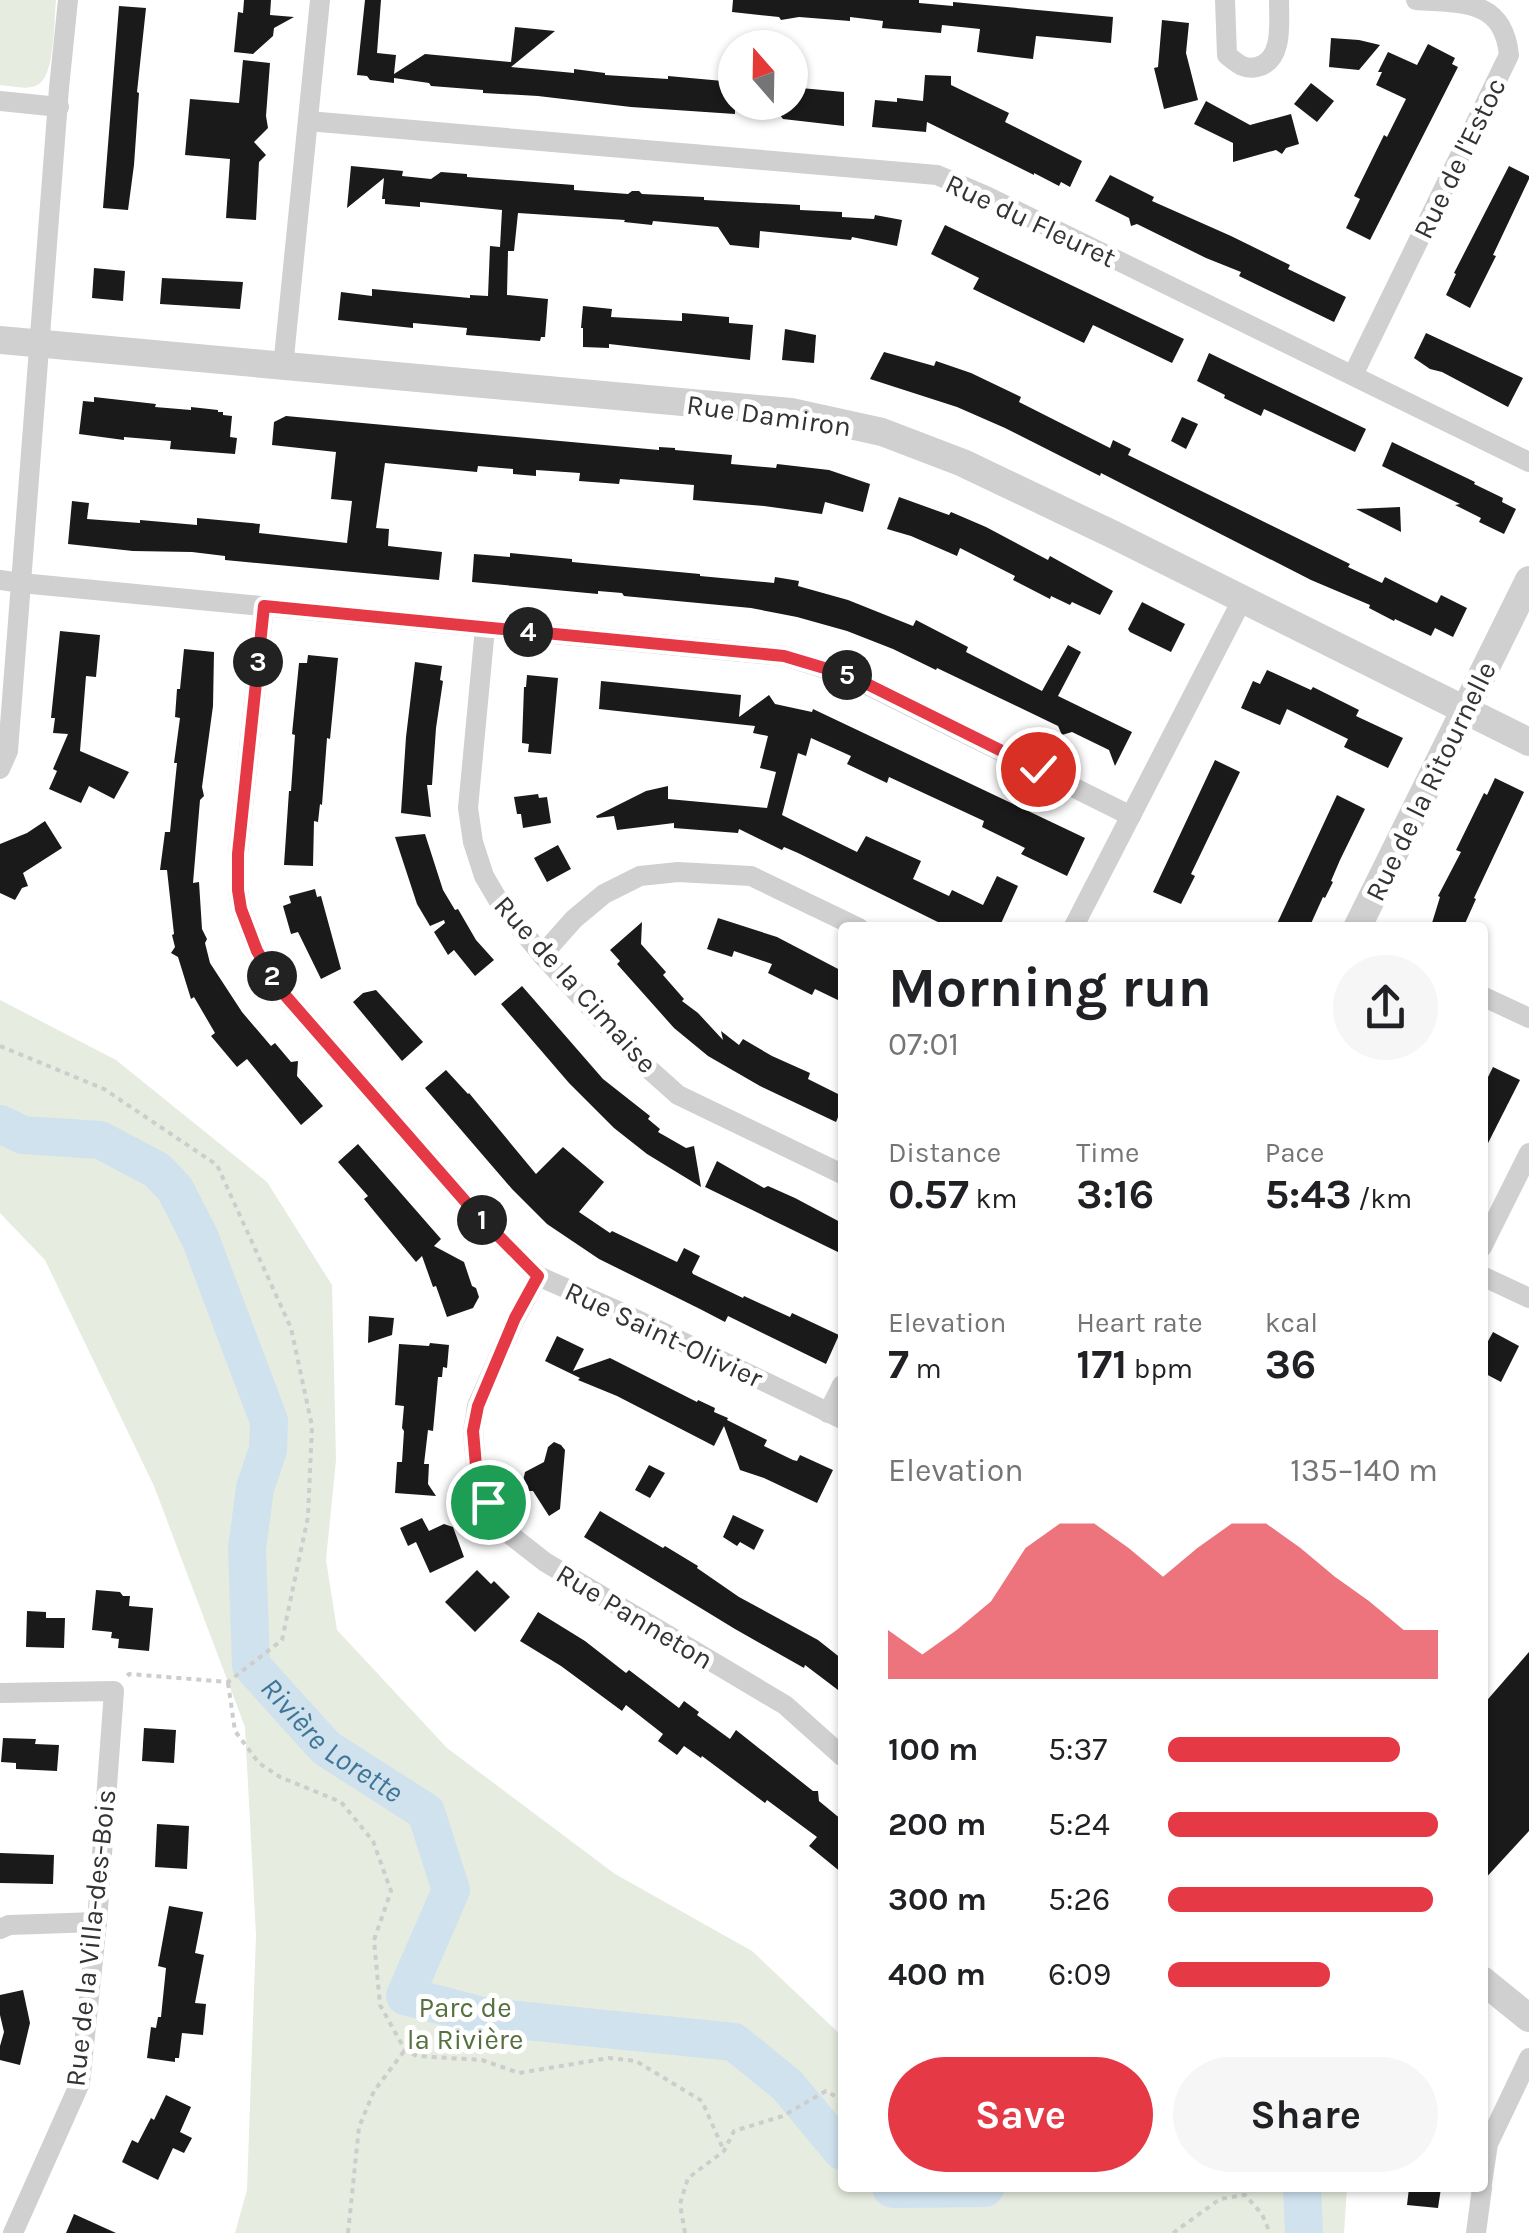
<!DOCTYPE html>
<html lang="en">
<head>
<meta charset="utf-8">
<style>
  body { margin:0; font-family:Karla,sans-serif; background:#f6f6f6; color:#202124; height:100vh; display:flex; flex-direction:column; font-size:38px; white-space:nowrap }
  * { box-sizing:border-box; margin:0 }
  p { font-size:32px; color:#757577 }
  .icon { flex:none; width:55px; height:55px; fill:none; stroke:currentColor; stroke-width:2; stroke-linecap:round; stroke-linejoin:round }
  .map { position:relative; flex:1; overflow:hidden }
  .drawer { position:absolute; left:838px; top:922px; width:650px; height:1270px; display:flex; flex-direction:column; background:#fff; border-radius:10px; box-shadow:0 2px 8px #0004 }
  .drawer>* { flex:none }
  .needle { width:65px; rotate:340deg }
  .fabs { position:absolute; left:718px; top:30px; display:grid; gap:20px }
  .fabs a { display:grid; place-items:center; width:90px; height:90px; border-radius:50%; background:#fff; box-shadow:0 2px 8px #0004; font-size:50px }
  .pin { position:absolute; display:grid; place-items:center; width:85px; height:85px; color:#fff; margin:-42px; border:5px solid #fff; border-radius:50%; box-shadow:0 2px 10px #0007 }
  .km { position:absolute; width:50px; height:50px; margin:-25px; border-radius:50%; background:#222; color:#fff; font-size:28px; line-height:50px; text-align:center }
  .round { display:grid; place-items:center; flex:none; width:105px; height:105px; border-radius:52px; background:#f6f6f6 }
  .head { display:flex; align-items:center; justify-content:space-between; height:170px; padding:0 50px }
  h1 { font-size:55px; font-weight:700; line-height:75px }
  .metrics { display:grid; grid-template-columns:repeat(3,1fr); gap:15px; height:170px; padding:10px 50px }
  .metrics div { display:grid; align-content:center }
  .metrics b { font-size:42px; font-weight:700 }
  .metrics small { font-size:28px; font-weight:400 }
  .metrics p { font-size:28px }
  .chart { height:280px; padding:20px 50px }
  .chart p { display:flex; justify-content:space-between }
  .chart svg { width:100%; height:180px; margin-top:10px; fill:#e63946; opacity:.7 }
  .action { display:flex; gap:20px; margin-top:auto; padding:20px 50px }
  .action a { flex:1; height:115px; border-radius:60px; background:#e63946; color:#fff; font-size:40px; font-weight:700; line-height:115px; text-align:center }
  .action a+a { background:#f6f6f6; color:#202124 }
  ul { padding:0 50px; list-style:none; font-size:32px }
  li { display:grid; grid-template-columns:160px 120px 1fr; align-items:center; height:75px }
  li i { height:25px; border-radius:12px; background:#e63946 }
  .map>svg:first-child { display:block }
  .green { fill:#e6ecdf }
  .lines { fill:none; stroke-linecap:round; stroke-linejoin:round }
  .river { stroke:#cfe2ee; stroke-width:38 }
  .building { fill:#1a1a1a }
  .path { stroke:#cdcdcd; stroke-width:4; stroke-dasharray:5 5; stroke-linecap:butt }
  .minor { stroke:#d0d0d0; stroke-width:20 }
  .tertiary { stroke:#d0d0d0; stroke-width:28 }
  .route-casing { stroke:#fff; stroke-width:20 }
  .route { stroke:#e63946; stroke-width:12 }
  .labels { text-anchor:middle; stroke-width:10; stroke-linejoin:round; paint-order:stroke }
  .street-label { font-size:28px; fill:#333; stroke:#fff }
  .park-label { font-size:28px; fill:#56703f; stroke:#fff }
  .water-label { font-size:30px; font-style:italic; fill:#3f7597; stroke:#fff }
</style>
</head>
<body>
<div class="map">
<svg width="1529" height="2233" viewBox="0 0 1529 2233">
  <rect width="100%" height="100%" fill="#fff"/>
  <!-- green -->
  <g class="green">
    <path d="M0,0H56C54,19 55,74 39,84C29,91 12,86 0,85Z"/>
    <polygon points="0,1000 116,1060 267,1182 332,1285 336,1460 326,1560 337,1630 447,1748 615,1874 752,1951 842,2036 842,2188 1347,2188 1344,2233 235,2233 247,2190 256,1935 245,1727 154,1486 45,1260 0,1213"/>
  </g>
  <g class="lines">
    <!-- river -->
    <g class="river">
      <path id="s1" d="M0,1124L23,1135L100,1140L157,1170L175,1189L200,1238L269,1421L268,1450L255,1488L247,1549L251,1665L326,1748L426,1812L451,1890L405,1996L486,2017L734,2042L787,2085L842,2151"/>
      <polyline points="891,2188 894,2189 985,2188"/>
      <polyline points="1302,2188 1304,2233"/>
    </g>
  </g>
  <!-- building -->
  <g class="building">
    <polygon points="244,0 271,0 270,15 294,17 274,28 273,36 253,54 234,52 238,12 243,13"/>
    <polygon points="365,0 381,0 377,53 396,55 394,74 425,54 511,62 515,27 555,31 511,67 574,73 574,69 605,73 605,75 668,79 668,76 723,81 723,85 735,87 735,114 631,107 538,96 483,93 483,90 431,86 429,83 394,78 394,83 370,80 367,76 357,75"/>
    <polygon points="733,0 919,0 919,3 953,6 953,2 1113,17 1111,43 1036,36 1033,59 977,52 980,29 942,25 941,33 882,28 883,21 850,17 850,21 799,17 781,20 779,17 732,12"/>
    <polygon points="119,6 146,8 137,92 139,93 134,165 128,210 103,208"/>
    <polygon points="1162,20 1189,23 1186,53 1198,100 1164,109 1154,68 1158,67"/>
    <polygon points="1331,38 1359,40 1380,45 1359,70 1329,67"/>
    <polygon points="1428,44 1455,58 1452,64 1458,67 1370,240 1346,228 1360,199 1354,196 1384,135 1387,137 1406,99 1376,85 1382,72 1378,72 1388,52 1417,65"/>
    <polygon points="243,60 270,63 266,116 268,128 254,142 266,155 259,162 256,220 226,218 230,159 185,155 190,99 239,103"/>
    <polygon points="925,75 951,76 951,85 1009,113 1005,122 1082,161 1070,187 1061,182 1059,186 1034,173 1034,175 927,122 926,132 872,127 875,100 897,102 897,98 923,101"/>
    <polygon points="1311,83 1334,101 1317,122 1294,104"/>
    <polygon points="790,87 844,92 844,126 783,119 770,102 790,102"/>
    <polygon points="1206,101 1250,125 1291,114 1299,144 1286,148 1282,154 1276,150 1233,162 1233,143 1194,124"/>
    <polygon points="351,166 403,171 402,176 431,179 441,172 467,174 467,177 574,185 574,190 628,194 632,191 639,191 642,194 704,197 704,200 800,205 800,210 842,212 842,217 874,219 875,215 902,220 897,246 852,237 851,240 760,231 759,248 730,245 718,227 653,221 652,225 624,222 625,220 518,213 514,251 508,251 507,295 548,299 545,337 541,337 540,341 466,335 467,328 413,323 413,328 338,320 341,292 372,296 372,289 470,298 470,295 488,296 490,246 500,247 502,210 420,202 420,207 385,204 385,199 382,199 384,178 347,208"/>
    <polygon points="1509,166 1529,176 1529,179 1493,255 1496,256 1470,308 1446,295 1456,274 1454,273"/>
    <polygon points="1110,175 1154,197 1152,201 1231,236 1290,265 1288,269 1346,297 1334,322 1239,276 1241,272 1206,258 1137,224 1131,226 1129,218 1095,201"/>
    <polygon points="945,225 1184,339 1172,363 1093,325 1084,343 973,289 979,278 931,254"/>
    <polygon points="94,268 125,271 123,301 92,298"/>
    <polygon points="162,278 243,282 240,309 160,304"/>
    <polygon points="583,306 612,309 611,317 682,321 682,313 729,317 729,323 753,325 750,360 609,344 609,348 583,347 583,328 581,328"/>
    <polygon points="785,329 816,335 814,363 782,360"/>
    <polygon points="1426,333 1523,378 1508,407 1442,372 1430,369 1414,358"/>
    <polygon points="884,352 934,366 936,361 971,373 1021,397 1019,402 1110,448 1113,440 1131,449 1128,455 1350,564 1348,567 1382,583 1385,577 1437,603 1441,595 1467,608 1453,637 1435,628 1431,636 1395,619 1394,621 1369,608 1370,605 1311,580 1101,473 1100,476 1005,428 957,407 870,379"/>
    <polygon points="1209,353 1366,429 1355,452 1264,409 1261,416 1224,398 1225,395 1197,381"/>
    <polygon points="94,397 156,404 155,407 191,410 191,407 218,410 218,412 223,412 223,415 232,416 230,437 237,438 235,454 170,449 171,441 124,437 124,440 79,434 83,401 94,402"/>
    <polygon points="286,416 659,450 659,447 675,448 675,450 732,455 731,464 776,468 777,464 829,470 870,484 863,512 825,502 822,514 764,506 693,500 694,485 620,479 619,484 579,481 580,473 536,470 536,476 513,474 513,469 478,466 477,472 385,463 376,528 389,529 388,546 442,552 439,580 225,560 225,556 192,552 133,551 68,544 72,501 89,503 87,519 140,523 140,520 197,525 197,518 260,524 259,533 347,543 352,501 331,499 336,452 272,445 274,422"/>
    <polygon points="1182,417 1198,424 1186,449 1171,441"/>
    <polygon points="1392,442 1475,482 1474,484 1503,498 1502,502 1516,509 1504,534 1479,522 1481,518 1455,505 1460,504 1382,466"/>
    <polygon points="899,497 949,515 951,512 986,527 1048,560 1050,556 1113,591 1100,615 1072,602 1070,605 1051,596 1050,599 1013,580 1015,576 960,548 957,556 911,536 887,529"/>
    <polygon points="1400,507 1401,532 1356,509"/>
    <polygon points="510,553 572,559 572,562 700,574 700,576 774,583 775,577 799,581 798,586 848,600 913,626 916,620 968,647 966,652 1042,691 1068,645 1081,652 1058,696 1132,732 1115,766 1109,750 1072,732 1062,735 1058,726 937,668 936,670 893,649 847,631 797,617 751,608 624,596 622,593 598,591 598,594 472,582 474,554 510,557"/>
    <polygon points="1142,602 1185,624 1171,652 1130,632 1128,629"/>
    <polygon points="60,631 100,635 96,677 86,676 80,751 129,772 114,799 89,786 81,803 49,789 57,771 53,769 68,734 53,733 55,718 51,718"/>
    <polygon points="184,649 214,652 213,706 202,787 204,796 200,800 193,883 199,882 202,929 207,939 205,943 210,963 242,1012 271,1046 275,1043 291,1062 298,1061 297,1076 323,1106 301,1125 247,1059 237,1067 211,1036 215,1033 194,997 191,999 178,957 171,953 175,947 172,935 174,934 167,870 160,870 165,832 170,832 177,763 174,763 180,718 175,717 177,689 180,689"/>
    <polygon points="308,655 338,658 330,739 327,738 322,805 320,804 318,822 314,821 313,866 284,865 289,791 291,791 295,735 292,734 299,663 307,663"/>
    <polygon points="415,662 442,666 440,680 443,681 436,728 432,785 427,785 431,817 401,813 406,737"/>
    <polygon points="1267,670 1311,690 1313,687 1359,710 1356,716 1403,738 1388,768 1344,747 1348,739 1287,709 1280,725 1241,708 1253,681 1260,684"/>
    <polygon points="527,675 558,678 551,754 528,752 529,744 522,743 524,687 526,687"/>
    <polygon points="601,681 741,695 739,717 769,695 775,704 812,712 813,709 1085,838 1067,876 1021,854 1025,848 982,827 984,821 889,777 887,783 847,764 851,756 811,738 806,756 798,753 782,815 857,852 866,836 921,861 913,879 949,896 952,890 983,905 997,876 1018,886 999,928 950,928 798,853 784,847 782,850 739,829 738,833 674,828 674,823 617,830 614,816 597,818 596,816 646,791 668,786 668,799 767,808 776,772 760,768 768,736 753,733 755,726 599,709"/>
    <polygon points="1215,760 1240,772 1191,874 1195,876 1181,904 1153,892"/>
    <polygon points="1495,778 1524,792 1474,898 1476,899 1463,928 1441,928 1432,923 1440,897 1438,896 1461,852 1456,850 1484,793 1487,795"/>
    <polygon points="538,794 539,798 547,797 551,823 523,828 521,814 517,814 514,797"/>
    <polygon points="1337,795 1365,809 1340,860 1331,881 1333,882 1325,898 1323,897 1309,928 1275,928"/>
    <polygon points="45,821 62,848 23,873 28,886 22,888 15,900 0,893 0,844 27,833"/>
    <polygon points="425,834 443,890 455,910 458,909 476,940 494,960 475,976 454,950 448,955 434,932 445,923 444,920 430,926 417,904 395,837"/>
    <polygon points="558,845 571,869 547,882 534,858"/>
    <polygon points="315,889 317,897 321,896 341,969 321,979 298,932 291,934 283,906 291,903 289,896"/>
    <polygon points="718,918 777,937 842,971 842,1002 815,989 812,995 768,973 772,964 734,951 732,957 707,949"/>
    <polygon points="642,922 641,944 666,972 663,975 684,999 682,1001 698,1013 723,1040 721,1031 739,1045 743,1039 772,1056 810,1073 808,1079 842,1096 842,1108 836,1122 760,1086 708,1056 674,1028 617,964 620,961 610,950"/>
    <polygon points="522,986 603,1079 650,1116 648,1119 660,1129 658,1132 686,1148 694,1146 701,1187 647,1154 614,1128 569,1083 501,1004"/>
    <polygon points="376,990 423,1042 402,1061 353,1002 363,993"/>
    <polygon points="1493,1067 1520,1080 1482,1155 1482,1089"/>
    <polygon points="446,1070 468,1094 469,1093 536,1174 563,1147 604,1182 579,1212 610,1233 612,1231 677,1262 684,1248 700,1256 692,1272 693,1274 743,1298 744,1296 790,1317 792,1313 839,1335 826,1364 728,1316 725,1322 700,1309 599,1259 547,1224 512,1189 425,1088"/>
    <polygon points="358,1144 441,1239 434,1246 464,1262 472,1286 476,1288 479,1297 473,1308 447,1317 436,1286 433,1287 422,1256 416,1262 364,1199 368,1196 338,1162"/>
    <polygon points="717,1161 764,1188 768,1186 795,1198 842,1223 842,1254 705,1187"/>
    <polygon points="369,1316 394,1318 392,1335 368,1343"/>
    <polygon points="1493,1332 1519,1346 1501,1382 1482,1372 1482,1352"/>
    <polygon points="557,1336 584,1349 573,1371 610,1358 697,1402 698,1400 715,1408 714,1412 728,1418 727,1420 767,1440 764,1446 793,1460 797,1461 800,1455 833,1470 817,1503 764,1478 740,1470 724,1426 714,1446 617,1396 578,1380 580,1378 545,1361"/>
    <polygon points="430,1343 449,1345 447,1368 443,1367 442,1377 438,1377 433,1431 428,1430 424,1464 429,1464 428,1484 436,1496 395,1493 397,1462 402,1462 404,1431 402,1428 404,1406 395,1405 399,1344 429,1346"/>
    <polygon points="554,1442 561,1445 565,1450 560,1509 549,1516 533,1491 528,1491 523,1481 525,1472 544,1462 548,1447"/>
    <polygon points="649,1465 665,1473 650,1498 635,1490"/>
    <polygon points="600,1511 663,1548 665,1546 698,1566 697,1568 739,1597 818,1640 842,1659 842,1693 805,1665 804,1668 735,1629 584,1537"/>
    <polygon points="733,1515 764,1530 754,1550 740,1542 737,1546 723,1537"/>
    <polygon points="422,1518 429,1531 444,1524 453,1527 464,1557 430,1573 416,1542 408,1546 400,1528"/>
    <polygon points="477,1570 491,1584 494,1581 510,1597 475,1632 445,1602"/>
    <polygon points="96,1590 120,1592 123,1596 130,1596 129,1606 153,1608 149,1651 118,1648 119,1639 111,1638 112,1632 92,1630"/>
    <polygon points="27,1611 46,1612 46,1618 65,1618 64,1648 26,1647"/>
    <polygon points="538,1612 585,1641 626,1673 629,1670 679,1708 684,1701 699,1712 697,1715 730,1739 736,1730 813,1791 818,1791 819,1801 842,1820 842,1873 809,1846 817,1837 767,1800 765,1803 702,1756 701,1758 684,1746 677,1755 658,1741 663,1734 626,1705 622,1711 561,1666 520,1641"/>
    <polygon points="1529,1652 1529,1831 1482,1882 1482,1706"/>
    <polygon points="144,1728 176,1730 174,1763 142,1761"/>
    <polygon points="3,1738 36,1739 35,1744 59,1745 57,1771 16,1769 16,1763 1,1762"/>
    <polygon points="157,1824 189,1826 187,1869 155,1867"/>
    <polygon points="0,1853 54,1855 53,1884 0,1883"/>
    <polygon points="169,1906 203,1912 195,1953 204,1955 195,2003 206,2004 203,2035 182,2033 179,2058 175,2058 175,2062 147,2058 151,2027 156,2028 158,2017 161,2017 166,1968 158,1966"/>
    <polygon points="23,1990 30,2023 20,2065 0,2060 0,2046 4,2032 0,2015 0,1995"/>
    <polygon points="166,2095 191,2107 180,2132 192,2138 184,2153 173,2148 158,2180 122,2162 132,2140 138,2143 151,2118 154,2120"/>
    <polygon points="1409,2188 1441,2188 1438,2208 1407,2205"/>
    <polygon points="74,2214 116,2233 66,2233"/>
  </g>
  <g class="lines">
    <!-- path -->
    <g class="path">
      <polyline points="0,1046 104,1089 217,1165 291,1328 312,1426 308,1517 282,1640 228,1682 129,1674 127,1676"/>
      <polyline points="228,1683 235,1731 259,1763 280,1777 341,1802 373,1841 391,1891 374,1940 380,2005 405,2050 417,2056 482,2060 519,2073 609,2058 636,2061 702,2101 724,2151"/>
      <polyline points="348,2233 359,2127 374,2091 405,2050"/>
      <polyline points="685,2233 680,2204 688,2178 724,2151 734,2131 783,2116 826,2091 842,2100"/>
      <polyline points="1173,2233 1220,2199 1245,2195 1262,2214 1270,2233"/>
    </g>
    <!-- minor -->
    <g class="minor">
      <polyline points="68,0 59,88 21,583 784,656 851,677 1131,816"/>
      <path d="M1225,0L1227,55C1237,63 1243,70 1257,67C1284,61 1279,22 1279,0"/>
      <polyline points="0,101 59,107"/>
      <polyline points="308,121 937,175 986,196 1529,462"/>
      <polyline points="283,367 320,0"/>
      <path d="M1353,375L1509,55C1503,0 1465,3 1416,0"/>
      <polyline points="0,580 21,583 8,751 0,769"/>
      <polyline points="264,606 238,854 238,890 241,909 257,951 284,994 472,1209 538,1276 627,1315 842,1419"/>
      <polyline points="485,628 468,808 473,842 484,876 501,905 542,955 641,1062 678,1095 842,1174"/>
      <polyline points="1073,928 1242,600"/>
      <polyline points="542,955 574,919 604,894 640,876 678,872 751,876 859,928"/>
      <polyline points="1482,996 1529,1018"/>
      <polyline points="1482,1247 1529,1153"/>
      <polyline points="538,1276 515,1319 477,1406 473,1431 476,1466 488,1502 508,1533 545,1562 785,1705 842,1756"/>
      <polyline points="1482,1276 1529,1298"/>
      <polyline points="828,1413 842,1385"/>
      <polyline points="0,1693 114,1691 97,1922 80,2083 13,2233"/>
      <polyline points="0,1929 9,1925 97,1922"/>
      <polyline points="1482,2183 1488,2144 1529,2058"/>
      <polyline points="1476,2233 1482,2188"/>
    </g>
    <!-- tertiary -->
    <g class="tertiary">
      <polyline points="0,340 791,412 882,432 963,463 1112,534 1529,742"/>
      <polyline points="1357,928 1529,580"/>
      <polyline points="1482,1980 1529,2018"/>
    </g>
  </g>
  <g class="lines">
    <defs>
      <polyline id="route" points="488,1502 476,1466 473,1431 478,1406 515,1318 538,1276 472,1209 284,994 257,951 241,909 238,890 238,854 264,606 784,656 851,676 1038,769"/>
    </defs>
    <!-- route casing -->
    <use href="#route" class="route-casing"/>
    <!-- route -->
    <use href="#route" class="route"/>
  </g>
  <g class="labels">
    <!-- street labels -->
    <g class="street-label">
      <text transform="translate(1459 158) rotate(-64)" y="10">Rue de l'Estoc</text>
      <text transform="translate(1031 220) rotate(25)" y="10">Rue du Fleuret</text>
      <text transform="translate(769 415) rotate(8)" y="10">Rue Damiron</text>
      <text transform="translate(1430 781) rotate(-64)" y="10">Rue de la Ritournelle</text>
      <text transform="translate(576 984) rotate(48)" y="10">Rue de la Cimaise</text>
      <text transform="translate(664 1334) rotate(25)" y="10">Rue Saint-Olivier</text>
      <text transform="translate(635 1616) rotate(31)" y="10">Rue Panneton</text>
      <text transform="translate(90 1938) rotate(-84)" y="10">Rue de la Villa-des-Bois</text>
    </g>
    <!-- park labels -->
    <g class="park-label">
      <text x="465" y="2017">Parc de<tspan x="465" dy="32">la Rivière</tspan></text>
    </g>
    <!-- water labels -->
    <g class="water-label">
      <text dy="10" stroke="none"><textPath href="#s1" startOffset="802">Rivière Lorette</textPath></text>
    </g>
  </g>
</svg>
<div class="fabs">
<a><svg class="needle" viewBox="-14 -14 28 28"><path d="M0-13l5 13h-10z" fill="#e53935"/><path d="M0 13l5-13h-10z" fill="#757577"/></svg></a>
</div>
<div class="pin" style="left:488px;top:1502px;background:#1e9e55"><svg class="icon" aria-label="arrive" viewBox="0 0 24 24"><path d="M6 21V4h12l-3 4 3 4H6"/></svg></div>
<div class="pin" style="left:1038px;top:769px;background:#d93025"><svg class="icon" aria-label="check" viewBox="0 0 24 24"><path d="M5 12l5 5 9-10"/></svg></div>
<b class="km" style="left:482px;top:1220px">1</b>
<b class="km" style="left:272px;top:976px">2</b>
<b class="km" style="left:258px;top:662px">3</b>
<b class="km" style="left:528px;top:632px">4</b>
<b class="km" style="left:847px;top:675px">5</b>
<section class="drawer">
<div class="head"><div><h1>Morning run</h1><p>07:01</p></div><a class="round"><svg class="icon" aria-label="share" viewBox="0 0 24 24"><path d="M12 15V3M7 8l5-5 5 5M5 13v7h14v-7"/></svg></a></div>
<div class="metrics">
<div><p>Distance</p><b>0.57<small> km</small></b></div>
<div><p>Time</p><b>3:16</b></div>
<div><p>Pace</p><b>5:43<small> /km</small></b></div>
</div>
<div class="metrics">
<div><p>Elevation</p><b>7<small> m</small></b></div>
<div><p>Heart rate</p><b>171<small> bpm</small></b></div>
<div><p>kcal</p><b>36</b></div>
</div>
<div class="chart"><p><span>Elevation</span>135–140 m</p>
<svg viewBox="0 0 160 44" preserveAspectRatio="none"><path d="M0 44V32L10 38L20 32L30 25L40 12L50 6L60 6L70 12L80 19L90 12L100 6L110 6L120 12L130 19L140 25L150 32L160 32V44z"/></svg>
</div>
<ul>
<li><b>100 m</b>5:37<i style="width:86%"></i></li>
<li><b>200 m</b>5:24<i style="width:100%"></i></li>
<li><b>300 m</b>5:26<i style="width:98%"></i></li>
<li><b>400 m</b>6:09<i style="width:60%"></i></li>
</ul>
<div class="action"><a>Save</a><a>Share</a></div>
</section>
</div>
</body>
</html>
